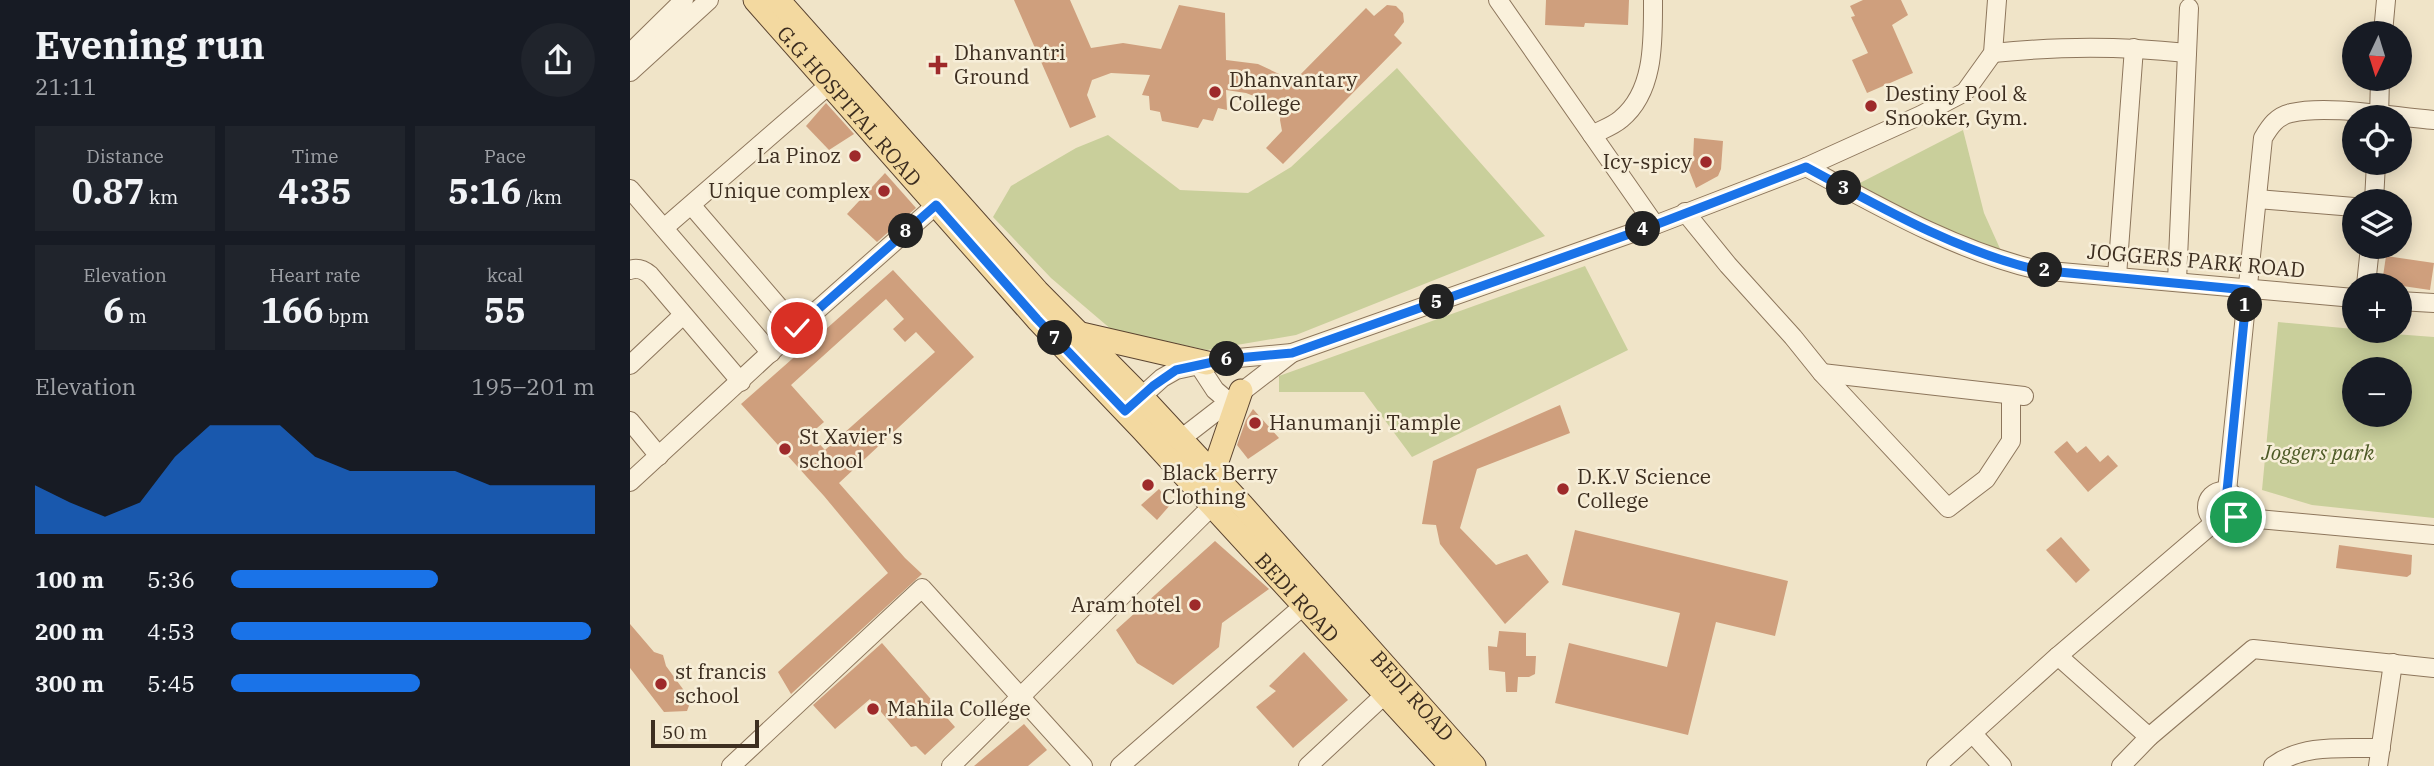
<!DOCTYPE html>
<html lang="en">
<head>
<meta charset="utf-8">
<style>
  body { margin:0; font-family:"IBM Plex Serif",serif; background:#20242c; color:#f1f3f6; height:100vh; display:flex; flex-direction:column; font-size:26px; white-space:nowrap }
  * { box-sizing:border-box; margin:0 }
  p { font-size:23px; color:#9ea1a6 }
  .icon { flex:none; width:38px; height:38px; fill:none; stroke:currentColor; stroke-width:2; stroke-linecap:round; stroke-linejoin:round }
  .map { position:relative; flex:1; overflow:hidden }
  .sheet { display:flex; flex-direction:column; background:#171b24; width:630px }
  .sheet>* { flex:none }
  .needle { width:46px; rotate:184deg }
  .buttons { position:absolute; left:1712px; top:21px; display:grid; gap:14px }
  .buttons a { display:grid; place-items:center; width:70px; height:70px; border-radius:50%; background:#171b24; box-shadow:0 4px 18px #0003; font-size:35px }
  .scale { position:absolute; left:21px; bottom:18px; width:108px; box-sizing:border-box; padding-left:7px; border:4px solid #3d2e20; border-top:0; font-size:19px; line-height:24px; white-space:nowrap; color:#3d2e20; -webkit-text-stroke:5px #f7eed8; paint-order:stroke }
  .pin { position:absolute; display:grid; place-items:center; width:60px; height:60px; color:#fff; margin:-30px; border:4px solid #fff; border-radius:50%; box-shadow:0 2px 7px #0007 }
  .km { position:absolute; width:35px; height:35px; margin:-18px; border-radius:50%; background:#222; color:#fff; font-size:19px; line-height:35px; text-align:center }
  .round { display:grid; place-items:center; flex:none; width:74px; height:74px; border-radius:37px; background:#20242c }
  .overview { display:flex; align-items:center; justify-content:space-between; height:119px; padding:0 35px }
  h1 { font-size:38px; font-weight:700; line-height:52px }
  .figures { display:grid; grid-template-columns:repeat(3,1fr); gap:10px; height:119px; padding:7px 35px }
  .figures div { display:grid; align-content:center; border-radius:0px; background:#20242c; text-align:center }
  .figures b { font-size:35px; font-weight:700 }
  .figures small { font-size:19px; font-weight:400 }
  .figures p { font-size:19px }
  .chart { height:196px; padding:14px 35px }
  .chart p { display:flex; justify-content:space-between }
  .chart svg { width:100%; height:126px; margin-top:7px; fill:#1a73e8; opacity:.7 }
  ul { padding:0 35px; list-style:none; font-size:23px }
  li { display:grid; grid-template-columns:112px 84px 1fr; align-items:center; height:52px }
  li i { height:18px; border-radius:9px; background:#1a73e8 }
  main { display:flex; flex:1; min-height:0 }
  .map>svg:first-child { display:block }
  .green { fill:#c9cf9b; fill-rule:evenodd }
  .building { fill:#cf9f7d; fill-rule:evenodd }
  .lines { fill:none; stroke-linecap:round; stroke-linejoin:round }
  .minor-casing { stroke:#8d765c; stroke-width:20 }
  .major-casing { stroke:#5b4430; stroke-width:25 }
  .minor { stroke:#faf1dc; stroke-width:18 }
  .major { stroke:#f3d9a0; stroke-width:23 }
  .route-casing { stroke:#fff; stroke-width:14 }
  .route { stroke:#1a73e8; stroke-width:9 }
  .poi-dot { fill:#9e2a2b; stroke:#f7eed8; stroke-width:2.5 }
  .labels { text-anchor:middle; stroke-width:5; stroke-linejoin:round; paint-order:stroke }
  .poi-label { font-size:21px; fill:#3d2e20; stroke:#f7eed8; text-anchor:start }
  .street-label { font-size:21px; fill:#3d2e20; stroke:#f7eed8 }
  .park-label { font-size:21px; font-style:italic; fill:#4d5a26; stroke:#f7eed8 }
</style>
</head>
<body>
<main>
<section class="sheet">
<div class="overview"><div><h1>Evening run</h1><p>21:11</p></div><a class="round"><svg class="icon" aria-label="share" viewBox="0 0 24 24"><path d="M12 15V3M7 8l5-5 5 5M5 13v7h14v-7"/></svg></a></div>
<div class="figures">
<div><p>Distance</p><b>0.87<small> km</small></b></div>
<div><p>Time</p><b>4:35</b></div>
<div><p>Pace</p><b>5:16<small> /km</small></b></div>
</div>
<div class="figures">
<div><p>Elevation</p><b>6<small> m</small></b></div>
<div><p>Heart rate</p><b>166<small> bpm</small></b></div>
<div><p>kcal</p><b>55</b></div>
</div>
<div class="chart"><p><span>Elevation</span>195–201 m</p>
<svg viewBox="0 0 160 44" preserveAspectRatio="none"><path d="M0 44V27L10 33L20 38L30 33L40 17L50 6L60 6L70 6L80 17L90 22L100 22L110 22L120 22L130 27L140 27L150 27L160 27V44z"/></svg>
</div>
<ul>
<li><b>100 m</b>5:36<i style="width:57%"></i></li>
<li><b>200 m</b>4:53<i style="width:99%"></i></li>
<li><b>300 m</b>5:45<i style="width:52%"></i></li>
</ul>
</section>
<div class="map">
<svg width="1804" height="766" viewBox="0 0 1804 766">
  <rect width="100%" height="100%" fill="#f0e4c8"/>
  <!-- green -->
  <g class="green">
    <polygon points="767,68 915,236 666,335 577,350 482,330 421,278 363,217 381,186 446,148 478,135 550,190 618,193 661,167"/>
    <polygon points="1333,130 1354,213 1376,262 1272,217 1228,184"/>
    <polygon points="955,266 998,350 782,457 734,392 649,392 649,376"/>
    <path d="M1648,322L1724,329V331L1804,337V518L1682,505L1632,490ZM1724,369H1769V415H1724Z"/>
  </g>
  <!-- building -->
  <g class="building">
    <polygon points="384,0 440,0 461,48 493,43 531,49 549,5 595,13 596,60 628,64 664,81 736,8 744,16 757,5 766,6 773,13 774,22 764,35 772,43 653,164 636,148 652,131 650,120 651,112 642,103 616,93 596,90 597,110 588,108 583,121 573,119 568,128 532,121 530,112 520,110 519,96 512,95 520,75 481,73 462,80 457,95 466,117 440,128"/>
    <polygon points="916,0 999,0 998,25 955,23 954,27 915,25"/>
    <polygon points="1233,0 1271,0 1278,15 1262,25 1283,73 1237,93 1222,60 1238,53 1221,17 1225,16 1220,6"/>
    <polygon points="196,103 224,134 199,150 176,126"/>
    <polygon points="1064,138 1093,141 1091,169 1088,176 1066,188 1057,165 1063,159"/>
    <polygon points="255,173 286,208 247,242 217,214"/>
    <polygon points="1756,256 1804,263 1800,290 1752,283"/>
    <path d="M263,270L344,357L209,483L275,558L292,574L161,694L148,672L258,573L194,496L111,404ZM256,299L274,319L263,329L275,342L286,332L305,352L195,450L180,434L194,422L161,385Z"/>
    <polygon points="930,405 940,433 847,469 830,528 866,565 897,554 919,582 875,624 810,544 806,525 792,524 803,461"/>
    <polygon points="623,409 649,438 618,459 607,445 616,420"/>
    <polygon points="1437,441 1447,453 1456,446 1470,462 1478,455 1488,466 1458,492 1424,452"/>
    <polygon points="529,489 541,504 527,520 511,505"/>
    <polygon points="945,530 1158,581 1145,636 1086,622 1058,735 925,703 939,643 1037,667 1050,613 932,585"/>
    <polygon points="1431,537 1460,570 1446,583 1416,550"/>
    <polygon points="585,541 639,589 592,623 589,647 543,685 507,663 486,630"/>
    <polygon points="1709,545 1782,555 1781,574 1777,577 1706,568"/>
    <polygon points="0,624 24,652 33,655 36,666 61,700 57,711 34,712 0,668"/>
    <polygon points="869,631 896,633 896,656 906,656 905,674 899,677 888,677 887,692 876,692 875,672 859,670 858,646 867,647"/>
    <polygon points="252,643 325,727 295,755 286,746 281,747 240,699 205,729 183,705"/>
    <polygon points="674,652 718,700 663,748 626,707 646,691 639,686"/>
    <polygon points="394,724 417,750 398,766 344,766"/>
  </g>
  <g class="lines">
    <defs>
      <g id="minor">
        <polyline points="868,0 1025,225"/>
        <polyline points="1753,33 1756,0"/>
        <polyline points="0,53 54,0"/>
        <path d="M1363,53C1433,46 1488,46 1557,53"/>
        <polyline points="0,72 79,0"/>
        <polyline points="1749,117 1750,79"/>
        <path d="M962,135C971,130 983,126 991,119C1025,91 1023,40 1023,0"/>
        <path d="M1176,167C1250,207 1326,251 1408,270L1724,298"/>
        <polyline points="0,189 141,353"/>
        <polyline points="1627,199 1724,207"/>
        <polyline points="1744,201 1746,163"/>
        <polyline points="62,206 167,328"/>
        <polyline points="1055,212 1098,265 1163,337 1192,373 1318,508 1356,479 1381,441 1381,395"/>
        <polyline points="34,228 200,84"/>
        <path d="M0,270C8,267 14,270 20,275L111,382"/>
        <polyline points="1487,276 1504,48"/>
        <polyline points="1547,281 1559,8"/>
        <polyline points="1736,285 1740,247"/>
        <polyline points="1769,301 1804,303"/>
        <polyline points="568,364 585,390 598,401"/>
        <polyline points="0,365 53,315"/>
        <polyline points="1192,373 1394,396"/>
        <polyline points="502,405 532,378 546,370 597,359 662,353 1025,225 1176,167 1291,115 1335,92 1363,53 1367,0"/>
        <polyline points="0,421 29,456"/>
        <polyline points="543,445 662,353"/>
        <polyline points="0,482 167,328 306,205"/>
        <path d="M1597,491L1633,138C1640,126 1647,116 1661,113C1698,104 1764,117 1804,120"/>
        <circle cx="1593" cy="507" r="16"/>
        <polyline points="1606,517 1804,535"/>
        <polyline points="1428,656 1519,737"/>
        <polyline points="1343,734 1372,766"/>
        <polyline points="101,766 292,588 453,766"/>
        <polyline points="321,766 583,505"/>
        <polyline points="490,766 673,606"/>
        <polyline points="678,766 764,686"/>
        <polyline points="1306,766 1428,656 1586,521"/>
        <polyline points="1491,766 1519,737 1623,649 1804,668"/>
        <path d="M1643,766C1674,743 1715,749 1751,748"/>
        <polyline points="1748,766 1763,663"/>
      </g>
      <g id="major">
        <path id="s1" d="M125,0L407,319L512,429L821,766"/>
        <path id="s2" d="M148,0L407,291L511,396L612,505L844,766"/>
        <polyline points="447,333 577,363"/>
        <polyline points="583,473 611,391"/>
      </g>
    </defs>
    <!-- minor casing -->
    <use href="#minor" class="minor-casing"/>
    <!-- major casing -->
    <use href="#major" class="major-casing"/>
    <!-- minor -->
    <use href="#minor" class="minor"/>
    <!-- major -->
    <use href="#major" class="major"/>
  </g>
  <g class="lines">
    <defs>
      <path id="route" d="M167,328L306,205L407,319L495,411L523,386L546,370L597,359L662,353L1025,225L1176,167C1250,207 1326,251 1408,270L1617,290L1597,491L1608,501V512L1606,517"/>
    </defs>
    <!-- route casing -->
    <use href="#route" class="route-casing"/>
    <!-- route -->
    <use href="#route" class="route"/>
  </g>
  <!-- markers -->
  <g class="poi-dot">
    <path d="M304.5 54.5h7v7h7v7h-7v7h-7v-7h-7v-7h7z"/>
    <circle cx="585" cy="92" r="7"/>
    <circle cx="1241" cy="106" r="7"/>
    <circle cx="225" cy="156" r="7"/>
    <circle cx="1076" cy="162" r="7"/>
    <circle cx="254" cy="191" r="7"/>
    <circle cx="625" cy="423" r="7"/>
    <circle cx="155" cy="449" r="7"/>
    <circle cx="518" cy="485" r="7"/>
    <circle cx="933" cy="489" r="7"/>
    <circle cx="565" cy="605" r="7"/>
    <circle cx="31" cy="684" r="7"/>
    <circle cx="243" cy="709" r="7"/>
  </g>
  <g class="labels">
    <!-- poi labels -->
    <g class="poi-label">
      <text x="324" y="60">Dhanvantri<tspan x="324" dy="24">Ground</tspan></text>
      <text x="599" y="87">Dhanvantary<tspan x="599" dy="24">College</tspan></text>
      <text x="1255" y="101">Destiny Pool &amp;<tspan x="1255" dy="24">Snooker, Gym.</tspan></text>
      <text x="211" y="163" text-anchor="end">La Pinoz</text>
      <text x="1062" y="169" text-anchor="end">Icy-spicy</text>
      <text x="240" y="198" text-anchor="end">Unique complex</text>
      <text x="639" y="430">Hanumanji Tample</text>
      <text x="169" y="444">St Xavier's<tspan x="169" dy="24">school</tspan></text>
      <text x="532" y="480">Black Berry<tspan x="532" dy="24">Clothing</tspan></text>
      <text x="947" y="484">D.K.V Science<tspan x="947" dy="24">College</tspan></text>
      <text x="551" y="612" text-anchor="end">Aram hotel</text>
      <text x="45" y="679">st francis<tspan x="45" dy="24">school</tspan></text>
      <text x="257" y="716">Mahila College</text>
    </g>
    <!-- street labels -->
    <g class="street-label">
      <text dy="7" stroke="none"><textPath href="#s1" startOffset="142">G.G HOSPITAL ROAD</textPath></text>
      <text transform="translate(1566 261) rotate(5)" y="7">JOGGERS PARK ROAD</text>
      <text dy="7" stroke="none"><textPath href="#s1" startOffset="807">BEDI ROAD</textPath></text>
      <text dy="7" stroke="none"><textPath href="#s2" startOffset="942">BEDI ROAD</textPath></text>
    </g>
    <!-- park labels -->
    <g class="park-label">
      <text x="1688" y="460">Joggers park</text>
    </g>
  </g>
</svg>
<div class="buttons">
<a><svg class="needle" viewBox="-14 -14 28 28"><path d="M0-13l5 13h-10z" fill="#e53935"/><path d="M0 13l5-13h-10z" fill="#9ea1a6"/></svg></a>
<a><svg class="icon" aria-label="locate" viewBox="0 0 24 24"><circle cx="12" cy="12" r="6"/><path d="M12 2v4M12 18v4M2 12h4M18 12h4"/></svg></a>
<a><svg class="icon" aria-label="layers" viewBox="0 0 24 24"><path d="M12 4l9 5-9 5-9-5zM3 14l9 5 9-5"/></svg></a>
<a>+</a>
<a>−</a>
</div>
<div class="scale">50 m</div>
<div class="pin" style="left:1606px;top:517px;background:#1e9e55"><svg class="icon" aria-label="arrive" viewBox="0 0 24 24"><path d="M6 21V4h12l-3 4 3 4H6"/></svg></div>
<div class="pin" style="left:167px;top:328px;background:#d93025"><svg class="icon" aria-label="check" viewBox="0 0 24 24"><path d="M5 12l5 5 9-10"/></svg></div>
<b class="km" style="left:1615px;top:305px">1</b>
<b class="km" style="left:1415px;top:270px">2</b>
<b class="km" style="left:1214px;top:188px">3</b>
<b class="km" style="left:1013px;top:229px">4</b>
<b class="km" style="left:807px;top:302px">5</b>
<b class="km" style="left:597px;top:359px">6</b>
<b class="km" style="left:425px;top:338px">7</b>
<b class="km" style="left:276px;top:231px">8</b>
</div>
</main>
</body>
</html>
